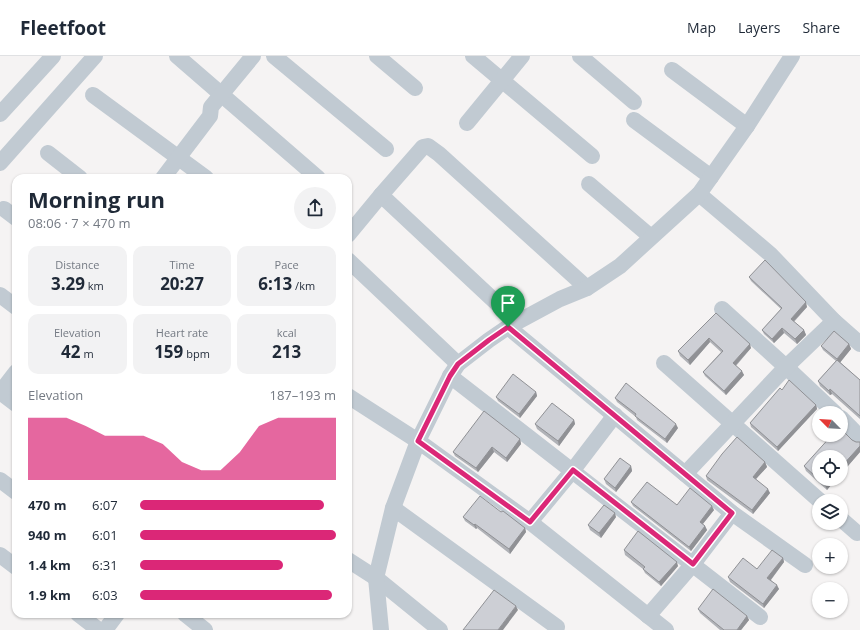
<!DOCTYPE html>
<html lang="en">
<head>
<meta charset="utf-8">
<style>
  body { margin:0; font-family:"Open Sans",sans-serif; background:#f2f2f3; color:#1f2937; height:100vh; display:flex; flex-direction:column; font-size:15px; white-space:nowrap }
  * { box-sizing:border-box; margin:0 }
  p { font-size:13px; color:#747a83 }
  .icon { flex:none; width:22px; height:22px; fill:none; stroke:currentColor; stroke-width:2; stroke-linecap:round; stroke-linejoin:round }
  .map { position:relative; flex:1; overflow:hidden }
  .sheet { position:absolute; left:12px; top:118px; width:340px; height:444px; display:flex; flex-direction:column; background:#fff; border-radius:12px; box-shadow:0 1px 3px #0004 }
  .sheet>* { flex:none }
  .needle { width:26px; rotate:294deg }
  .tools { position:absolute; left:812px; top:350px; display:grid; gap:8px }
  .tools a { display:grid; place-items:center; width:36px; height:36px; border-radius:50%; background:#fff; box-shadow:0 1px 3px #0004; font-size:20px }
  .pin { position:absolute; display:grid; place-items:center; width:34px; height:34px; color:#fff; margin:-41px -17px; border-radius:50% 50% 50% 0; rotate:-45deg; box-shadow:0 0 4px #0007 }
  .pin .icon { rotate:45deg }
  .round { display:grid; place-items:center; flex:none; width:42px; height:42px; border-radius:21px; background:#f2f2f3 }
  .head { display:flex; align-items:center; justify-content:space-between; height:68px; padding:0 16px }
  h1 { font-size:22px; font-weight:700; line-height:30px }
  .stats { display:grid; grid-template-columns:repeat(3,1fr); gap:6px; height:68px; padding:4px 16px }
  .stats div { display:grid; align-content:center; border-radius:10px; background:#f2f2f3; text-align:center }
  .stats b { font-size:17px; font-weight:700 }
  .stats small { font-size:11px; font-weight:400 }
  .stats p { font-size:11px }
  .chart { height:112px; padding:8px 16px }
  .chart p { display:flex; justify-content:space-between }
  .chart svg { width:100%; height:72px; margin-top:4px; fill:#db2777; opacity:.7 }
  ul { padding:0 16px; list-style:none; font-size:13px }
  li { display:grid; grid-template-columns:64px 48px 1fr; align-items:center; height:30px }
  li i { height:10px; border-radius:5px; background:#db2777 }
  header { display:flex; align-items:center; gap:24px; box-sizing:border-box; height:56px; padding:0 20px; background:#fff; border-bottom:1px solid #e0e1e3 }
  header strong { font-size:19px }
  nav { display:flex; gap:22px; margin-inline-start:auto; font-size:14px }
  .map>svg:first-child { display:block }
  .lines { fill:none; stroke-linecap:round; stroke-linejoin:round }
  .minor { stroke:#c1cad2; stroke-width:16 }
  .wall { fill:#b0b2b7 }
  .shaded-wall { fill:#909195 }
  .building { fill:#cdcfd5; stroke:#909195 }
  .route-casing { stroke:#fff; stroke-width:8 }
  .route { stroke:#db2777; stroke-width:5 }
</style>
</head>
<body>
<header>
<strong>Fleetfoot</strong>
<nav><a>Map</a><a>Layers</a><a>Share</a></nav>
</header>
<div class="map">
<svg width="860" height="574" viewBox="0 0 860 574">
  <rect width="100%" height="100%" fill="#f5f3f3"/>
  <g class="lines">
    <!-- minor -->
    <g class="minor">
      <polyline points="177,0 318,122"/>
      <polyline points="274,0 386,93"/>
      <polyline points="377,0 415,32"/>
      <polyline points="473,0 592,100"/>
      <polyline points="580,0 634,46"/>
      <polyline points="672,14 747,70"/>
      <polyline points="93,39 206,122"/>
      <polyline points="0,58 53,0"/>
      <polyline points="634,64 711,121"/>
      <polyline points="467,67 522,0"/>
      <polyline points="48,97 80,122"/>
      <polyline points="0,107 95,0"/>
      <polyline points="163,122 210,60 211,51 253,0"/>
      <polyline points="589,128 651,181"/>
      <polyline points="699,138 770,198 834,265 860,288"/>
      <polyline points="381,139 517,266"/>
      <polyline points="4,153 16,162"/>
      <polyline points="348,179 381,139 423,91 428,90 439,98 587,232"/>
      <polyline points="348,204 458,308"/>
      <polyline points="0,239 16,251"/>
      <polyline points="722,253 786,311 835,357"/>
      <polyline points="508,271 732,457 805,509"/>
      <polyline points="664,307 820,445"/>
      <polyline points="450,320 760,561"/>
      <polyline points="0,336 16,348"/>
      <polyline points="0,337 16,316"/>
      <polyline points="348,340 418,385 530,466 666,574"/>
      <polyline points="841,362 860,381"/>
      <polyline points="685,418 786,311 834,265"/>
      <polyline points="0,424 16,436"/>
      <polyline points="393,452 557,571"/>
      <polyline points="841,463 857,477"/>
      <polyline points="530,466 573,414 615,359"/>
      <polyline points="0,499 16,511"/>
      <polyline points="348,504 376,522 440,574"/>
      <polyline points="78,558 99,574"/>
      <polyline points="185,558 205,574"/>
      <polyline points="648,560 693,508 732,457"/>
      <polyline points="105,574 117,558"/>
      <polyline points="381,574 376,522 393,452 418,385 450,320 458,308 489,284 508,271 560,243 587,232 620,210 699,138 747,70 792,0"/>
    </g>
  </g>
  <!-- wall -->
  <g class="wall">
    <polygon points="749,221 807,251 794,266 804,274 806,279 797,288 784,277 774,287 764,278 762,274 781,253 751,225"/>
    <polygon points="716,257 751,292 736,310 744,319 726,339 705,320 703,316 721,296 710,286 690,309 680,300 678,295"/>
    <polygon points="849,288 851,293 840,306 860,324 860,363 832,338 830,339 820,330 818,325 836,305 823,294 821,290"/>
    <polygon points="782,334 816,349 817,353 778,395 751,371 750,367"/>
    <polygon points="536,336 537,340 520,362 498,345 496,341"/>
    <polygon points="615,342 678,372 667,387 637,364 636,361 617,346"/>
    <polygon points="574,364 575,368 559,390 537,373 535,368"/>
    <polygon points="520,383 521,388 507,406 494,396 478,416 455,400 453,396"/>
    <polygon points="852,384 856,386 860,386 860,396 841,418 841,401 836,423 827,434 806,415 804,410"/>
    <polygon points="765,406 767,411 756,423 770,437 753,458 707,424 706,420"/>
    <polygon points="631,410 632,415 616,436 606,428 604,423"/>
    <polygon points="631,446 677,449 714,454 703,468 705,470 707,474 691,495 633,450"/>
    <polygon points="501,456 525,472 526,476 510,498 477,472 476,473 465,465 463,461"/>
    <polygon points="616,461 601,482 590,474 588,469"/>
    <polygon points="624,494 678,510 661,530 645,517 643,513 625,499"/>
    <polygon points="783,502 784,506 771,524 779,533 764,552 730,526 728,521 757,513"/>
    <polygon points="698,553 747,560 749,564 741,574 720,574 700,557"/>
  </g>
  <!-- shaded-wall -->
  <g class="shaded-wall">
    <polygon points="806,246 807,251 792,267 791,263"/>
    <polygon points="782,272 784,277 774,287 772,283"/>
    <polygon points="804,274 806,279 797,288 795,283"/>
    <polygon points="709,282 710,286 690,309 688,304"/>
    <polygon points="750,288 751,292 734,311 733,307"/>
    <polygon points="849,288 851,293 839,308 837,303"/>
    <polygon points="742,315 744,319 726,339 724,335"/>
    <polygon points="830,333 832,338 830,339 829,335"/>
    <polygon points="536,336 537,340 520,362 519,358"/>
    <polygon points="816,349 817,353 778,395 777,391"/>
    <polygon points="574,364 575,368 559,390 558,385"/>
    <polygon points="676,368 678,372 667,387 665,383"/>
    <polygon points="520,383 521,388 507,406 506,402"/>
    <polygon points="860,390 860,396 841,418 841,411"/>
    <polygon points="492,391 494,396 478,416 476,412"/>
    <polygon points="765,406 767,411 754,425 753,421"/>
    <polygon points="631,410 632,415 616,436 615,432"/>
    <polygon points="831,423 836,423 827,434 825,429"/>
    <polygon points="768,433 770,437 753,458 752,454"/>
    <polygon points="712,450 714,454 701,470 700,466"/>
    <polygon points="615,457 616,461 601,482 599,477"/>
    <polygon points="475,468 477,472 476,473 474,469"/>
    <polygon points="705,470 707,474 691,495 689,491"/>
    <polygon points="525,472 526,476 510,498 509,493"/>
    <polygon points="783,502 784,506 769,526 767,522"/>
    <polygon points="677,506 678,510 661,530 659,526"/>
    <polygon points="777,529 779,533 764,552 763,548"/>
    <polygon points="516,550 518,554 503,574 498,574"/>
    <polygon points="747,560 749,564 741,574 737,574"/>
  </g>
  <!-- building -->
  <g class="building">
    <polygon points="765,204 806,246 791,263 804,274 795,283 782,272 772,283 762,274 782,252 749,221"/>
    <polygon points="716,257 750,288 733,307 742,315 724,335 703,316 723,295 709,282 688,304 678,295"/>
    <polygon points="834,275 849,288 837,303 821,290"/>
    <polygon points="837,304 860,324 860,360 830,333 829,335 818,325"/>
    <polygon points="513,318 536,336 519,358 496,341"/>
    <polygon points="789,324 816,349 777,391 750,367 780,332 782,334"/>
    <polygon points="626,327 676,368 665,383 635,360 636,358 615,342"/>
    <polygon points="552,347 574,364 558,385 535,368"/>
    <polygon points="484,355 520,383 506,402 492,391 476,412 453,396"/>
    <polygon points="841,373 852,384 856,386 860,386 860,390 841,411 841,401 819,401 819,423 831,423 825,429 804,410 832,379 841,379"/>
    <polygon points="737,381 765,406 753,421 768,433 752,454 706,420 722,398"/>
    <polygon points="620,402 631,410 615,432 604,423"/>
    <polygon points="647,426 677,449 690,432 712,450 700,466 705,470 689,491 631,446"/>
    <polygon points="480,440 501,456 503,455 525,472 509,493 475,468 474,469 463,461"/>
    <polygon points="604,449 615,457 599,477 588,469"/>
    <polygon points="638,475 677,506 659,526 643,513 645,511 624,494"/>
    <polygon points="772,494 783,502 767,522 777,529 763,548 728,521 743,502 757,513"/>
    <polygon points="713,533 747,560 737,574 724,574 698,553"/>
    <polygon points="494,534 516,550 498,574 463,574"/>
  </g>
  <g class="lines">
    <defs>
      <polygon id="route" points="508,271 732,457 693,508 573,414 530,466 418,385 450,320 458,308 489,284"/>
    </defs>
    <!-- route casing -->
    <use href="#route" class="route-casing"/>
    <!-- route -->
    <use href="#route" class="route"/>
  </g>
</svg>
<div class="tools">
<a><svg class="needle" viewBox="-14 -14 28 28"><path d="M0-13l5 13h-10z" fill="#e53935"/><path d="M0 13l5-13h-10z" fill="#747a83"/></svg></a>
<a><svg class="icon" aria-label="locate" viewBox="0 0 24 24"><circle cx="12" cy="12" r="6"/><path d="M12 2v4M12 18v4M2 12h4M18 12h4"/></svg></a>
<a><svg class="icon" aria-label="layers" viewBox="0 0 24 24"><path d="M12 4l9 5-9 5-9-5zM3 14l9 5 9-5"/></svg></a>
<a>+</a>
<a>−</a>
</div>
<div class="pin" style="left:508px;top:271px;background:#1e9e55"><svg class="icon" aria-label="arrive" viewBox="0 0 24 24"><path d="M6 21V4h12l-3 4 3 4H6"/></svg></div>
<section class="sheet">
<div class="head"><div><h1>Morning run</h1><p>08:06 · 7 × 470 m</p></div><a class="round"><svg class="icon" aria-label="share" viewBox="0 0 24 24"><path d="M12 15V3M7 8l5-5 5 5M5 13v7h14v-7"/></svg></a></div>
<div class="stats">
<div><p>Distance</p><b>3.29<small> km</small></b></div>
<div><p>Time</p><b>20:27</b></div>
<div><p>Pace</p><b>6:13<small> /km</small></b></div>
</div>
<div class="stats">
<div><p>Elevation</p><b>42<small> m</small></b></div>
<div><p>Heart rate</p><b>159<small> bpm</small></b></div>
<div><p>kcal</p><b>213</b></div>
</div>
<div class="chart"><p><span>Elevation</span>187–193 m</p>
<svg viewBox="0 0 160 44" preserveAspectRatio="none"><path d="M0 44V6L10 6L20 6L30 11L40 17L50 17L60 17L70 22L80 33L90 38L100 38L110 27L120 11L130 6L140 6L150 6L160 6V44z"/></svg>
</div>
<ul>
<li><b>470 m</b>6:07<i style="width:94%"></i></li>
<li><b>940 m</b>6:01<i style="width:100%"></i></li>
<li><b>1.4 km</b>6:31<i style="width:73%"></i></li>
<li><b>1.9 km</b>6:03<i style="width:98%"></i></li>
</ul>
</section>
</div>
</body>
</html>
